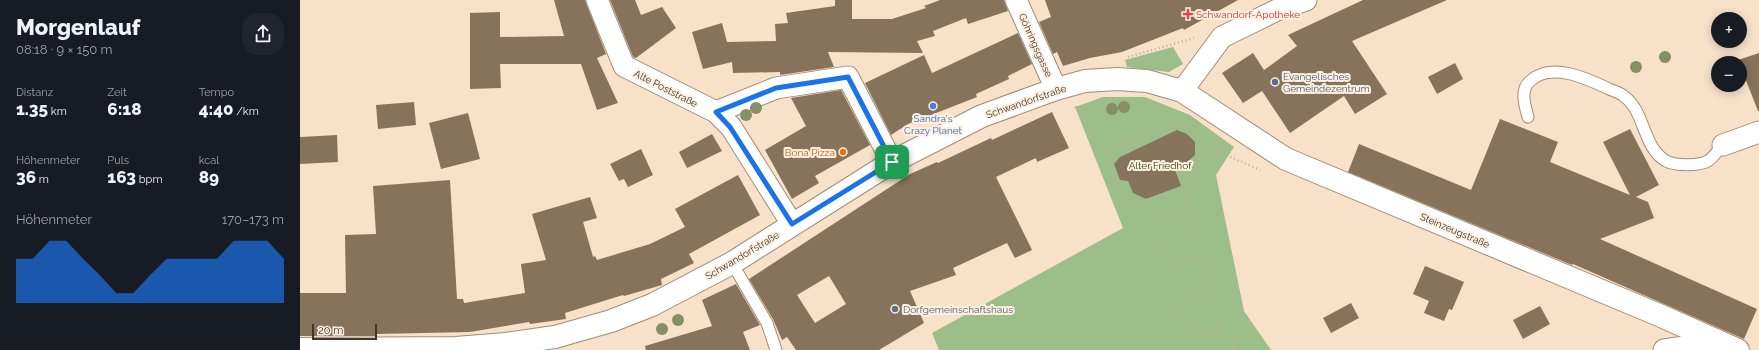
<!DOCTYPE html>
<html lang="de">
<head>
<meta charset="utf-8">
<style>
  body { margin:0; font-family:Raleway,sans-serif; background:#20242c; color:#f1f3f6; height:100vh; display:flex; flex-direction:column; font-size:15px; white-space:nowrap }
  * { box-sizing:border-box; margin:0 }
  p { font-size:13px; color:#9ea1a6 }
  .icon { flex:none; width:22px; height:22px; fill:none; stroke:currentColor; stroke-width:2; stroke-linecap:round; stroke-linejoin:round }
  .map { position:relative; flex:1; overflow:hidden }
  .side { display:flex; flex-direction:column; background:#171b24; width:300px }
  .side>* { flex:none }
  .fabs { position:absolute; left:1411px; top:12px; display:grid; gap:8px }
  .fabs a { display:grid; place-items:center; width:36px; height:36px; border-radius:50%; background:#171b24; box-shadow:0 2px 10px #0003; font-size:20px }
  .scale { position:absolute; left:12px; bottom:10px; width:65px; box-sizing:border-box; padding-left:4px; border:2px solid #3f362d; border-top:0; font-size:11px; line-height:14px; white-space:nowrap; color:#3f362d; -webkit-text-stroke:3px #fef0e1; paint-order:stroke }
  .pin { position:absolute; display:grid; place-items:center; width:34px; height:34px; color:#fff; margin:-17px; border-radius:8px; box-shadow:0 2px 6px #0006 }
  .round { display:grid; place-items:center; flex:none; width:42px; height:42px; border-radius:16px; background:#20242c }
  .overview { display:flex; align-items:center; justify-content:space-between; height:68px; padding:0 16px }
  h1 { font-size:22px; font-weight:800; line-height:30px }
  .metrics { display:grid; grid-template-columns:repeat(3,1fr); gap:6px; height:68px; padding:4px 16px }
  .metrics div { display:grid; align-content:center }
  .metrics b { font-size:17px; font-weight:800 }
  .metrics small { font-size:11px; font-weight:400 }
  .metrics p { font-size:11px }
  .chart { height:112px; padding:8px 16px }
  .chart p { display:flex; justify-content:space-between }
  .chart svg { width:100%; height:72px; margin-top:4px; fill:#1a73e8; opacity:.7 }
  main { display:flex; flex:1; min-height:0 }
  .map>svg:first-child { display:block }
  .green { fill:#9cbe89 }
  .building { fill:#87725c; fill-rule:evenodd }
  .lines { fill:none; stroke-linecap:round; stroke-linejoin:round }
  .service-casing { stroke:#a18c75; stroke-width:13 }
  .minor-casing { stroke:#a18c75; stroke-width:23 }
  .tertiary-casing { stroke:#a18c75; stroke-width:24 }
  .path { stroke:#c0ae9a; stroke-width:2.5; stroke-dasharray:1 3; stroke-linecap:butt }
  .service { stroke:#fff; stroke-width:11 }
  .minor { stroke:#fff; stroke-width:21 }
  .tertiary { stroke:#fff; stroke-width:22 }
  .tree { fill:#868e63 }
  .route-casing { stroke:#fff; stroke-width:8 }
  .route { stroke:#1a73e8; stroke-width:5 }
  .health-dot { fill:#e0444e; stroke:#fef0e1; stroke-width:1.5 }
  .service-dot { fill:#5c6f8a; stroke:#fef0e1; stroke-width:1.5 }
  .shop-dot { fill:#3f7fe0; stroke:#fef0e1; stroke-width:1.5 }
  .food-dot { fill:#e8710a; stroke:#fef0e1; stroke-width:1.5 }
  .labels { text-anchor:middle; stroke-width:4; stroke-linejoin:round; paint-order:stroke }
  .health-label { font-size:10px; fill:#be3a42; stroke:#fef0e1; text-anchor:start }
  .street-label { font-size:10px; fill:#3f362d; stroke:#fef0e1 }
  .service-label { font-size:10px; fill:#4e5e75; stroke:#fef0e1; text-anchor:start }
  .shop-label { font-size:10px; fill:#366cbe; stroke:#fef0e1 }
  .food-label { font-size:10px; fill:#c56008; stroke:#fef0e1; text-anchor:end }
  .park-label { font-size:10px; fill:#294a0f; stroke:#fef0e1 }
</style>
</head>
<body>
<main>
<section class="side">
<div class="overview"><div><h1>Morgenlauf</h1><p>08:18 · 9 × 150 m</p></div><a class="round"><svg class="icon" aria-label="share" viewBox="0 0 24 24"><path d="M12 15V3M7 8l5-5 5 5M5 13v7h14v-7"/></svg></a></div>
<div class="metrics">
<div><p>Distanz</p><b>1.35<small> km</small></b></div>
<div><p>Zeit</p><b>6:18</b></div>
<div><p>Tempo</p><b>4:40<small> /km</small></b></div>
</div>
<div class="metrics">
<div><p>Höhenmeter</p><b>36<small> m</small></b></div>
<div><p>Puls</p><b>163<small> bpm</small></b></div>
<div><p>kcal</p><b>89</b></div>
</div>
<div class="chart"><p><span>Höhenmeter</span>170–173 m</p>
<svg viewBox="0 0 160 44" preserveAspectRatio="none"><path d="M0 44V17L10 17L20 6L30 6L40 17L50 27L60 38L70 38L80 27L90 17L100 17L110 17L120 17L130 6L140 6L150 6L160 17V44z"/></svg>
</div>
</section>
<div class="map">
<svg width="1459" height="350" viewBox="0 0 1459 350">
  <rect width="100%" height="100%" fill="#f8e1c9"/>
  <!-- green -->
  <g class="green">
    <polygon points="873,47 883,64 869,72 827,67 825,60"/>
    <polygon points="803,97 845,97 890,115 934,147 916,175 944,311 971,350 639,350 632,333 823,228 775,107"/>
  </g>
  <!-- building -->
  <g class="building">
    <polygon points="254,0 285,0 306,54 297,58 318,103 297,110 281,64 200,64 201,88 170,89 170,13 200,12 200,37 264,36"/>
    <polygon points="310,0 335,0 341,15 362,7 376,28 336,58 333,57"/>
    <polygon points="535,0 552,0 552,19 592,19 626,8 624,6 640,0 704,0 708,11 668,24 666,18 633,31 635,36 617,41 623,53 528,52 534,67 480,75 480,72 433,73 432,62 403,69 392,32 422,23 427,42 476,41 475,24 488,23 486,13 535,6"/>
    <polygon points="745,0 938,0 884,30 883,28 822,52 790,58 763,66 757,52 753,54 739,22 751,17"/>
    <polygon points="1063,0 1147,0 1052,41 1087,94 1055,114 1044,96 990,133 962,91 943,103 922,73 953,53 964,70 997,46 988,35"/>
    <polygon points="718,33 732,64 708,76 709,79 676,94 677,97 608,124 591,135 565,83 624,55 632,73"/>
    <polygon points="1459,53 1459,111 1458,111 1438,60"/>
    <polygon points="1155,63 1163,79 1137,94 1128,77"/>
    <polygon points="541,90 570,145 515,176 519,183 492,199 465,150 506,126 491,98"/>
    <polygon points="114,102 116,125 78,129 76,105"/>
    <path d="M752,112L769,148L737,162L736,158L696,177L732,250L715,258L707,243L653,268L656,275L610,291L624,323L579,350H496L487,337L482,340L473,319L449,279L610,174L637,162L638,163L691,138L692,140ZM529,276L546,304L515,323L497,295Z"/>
    <polygon points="168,113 180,159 141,169 129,123"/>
    <polygon points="1200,119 1258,142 1250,162 1330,195 1303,142 1330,129 1359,185 1336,197 1348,202 1354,218 1300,239 1457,309 1444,339 1273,264 1272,265 1048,172 1059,144 1171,190"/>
    <polygon points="877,130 887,134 895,142 895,155 886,163 887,166 875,170 881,186 846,199 833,193 828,181 820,180 814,164 820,157"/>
    <polygon points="412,134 422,151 387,168 379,152"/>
    <polygon points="37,135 38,162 0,164 0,137"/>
    <polygon points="341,149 353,175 328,187 324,179 319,181 310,164"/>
    <polygon points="438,175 460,215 389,254 394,263 361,279 362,285 324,296 323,295 265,313 266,319 230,324 229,322 170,332 76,334 76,336 0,336 0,293 46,293 45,235 76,234 73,186 150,180 157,299 163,299 164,303 225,293 221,264 246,260 232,214 290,197 297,218 283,222 293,257 295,256 297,260 350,244 385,227 375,209"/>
    <polygon points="1125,266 1164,282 1152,310 1149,309 1144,321 1124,313 1129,301 1113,294"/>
    <polygon points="436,284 460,325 443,332 450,350 346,350 345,346 412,326 402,300"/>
    <polygon points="1051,303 1059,318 1031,333 1023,318"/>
    <polygon points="1240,306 1250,324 1223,339 1213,320"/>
  </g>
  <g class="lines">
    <defs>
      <g id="service">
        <path d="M1228,117C1225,106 1220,91 1229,82C1250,61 1286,78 1309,89C1314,91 1321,93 1325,97C1345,112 1343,148 1366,161C1376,166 1398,166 1408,161C1413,158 1418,150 1423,145"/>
        <polyline points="432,263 467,323 476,350"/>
      </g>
      <g id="minor">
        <polyline points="297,0 324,66 416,112 431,127 492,224"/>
        <polyline points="716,0 756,89"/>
        <polyline points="882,91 922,37 979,9 1006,0"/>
        <polyline points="416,112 476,88 548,77 592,162"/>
        <polyline points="1423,145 1459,132"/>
        <polyline points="1364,350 1419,342"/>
      </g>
      <polyline id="tertiary" points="0,349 156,348 206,344 255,337 311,321 352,305 432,263 592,162 682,116 756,89 785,81 817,79 847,81 882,91 986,159 1359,315 1438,350"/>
    </defs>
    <!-- service casing -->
    <use href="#service" class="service-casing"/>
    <!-- minor casing -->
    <use href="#minor" class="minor-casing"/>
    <!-- tertiary casing -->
    <use href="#tertiary" class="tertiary-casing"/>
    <!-- path -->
    <g class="path">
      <polyline points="828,57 894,38"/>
      <polyline points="775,107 782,113 805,151"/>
      <polyline points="890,187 826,205 805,151 878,122 908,147"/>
      <polyline points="887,205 903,261"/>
      <polyline points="910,287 920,333"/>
      <path d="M935,350L934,341L928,335C915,332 901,334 888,331C882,330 877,325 875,319C867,297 900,295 911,285C916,282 917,277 918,272L915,267L909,263L854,250C829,231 874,213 887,205L898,159L908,147L960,170"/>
    </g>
    <!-- service -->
    <use href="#service" class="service"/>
    <!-- minor -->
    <use href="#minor" class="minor"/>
    <!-- tertiary -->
    <use href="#tertiary" class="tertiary"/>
  </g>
  <!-- trees -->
  <g class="tree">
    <circle cx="1365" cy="57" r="6"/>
    <circle cx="1336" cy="67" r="6"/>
    <circle cx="824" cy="107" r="6"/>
    <circle cx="456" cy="108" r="6"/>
    <circle cx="812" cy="109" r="6"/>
    <circle cx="446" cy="115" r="6"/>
    <circle cx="378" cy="320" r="6"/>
    <circle cx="362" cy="329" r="6"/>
  </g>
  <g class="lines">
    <defs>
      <polygon id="route" points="548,77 592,162 492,224 430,127 416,112 476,88"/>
    </defs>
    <!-- route casing -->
    <use href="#route" class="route-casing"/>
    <!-- route -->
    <use href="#route" class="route"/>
  </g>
  <!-- markers -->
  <path class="health-dot" d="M886 8h4v4h4v4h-4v4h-4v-4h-4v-4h4z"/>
  <g class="service-dot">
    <circle cx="975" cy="82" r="4"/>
    <circle cx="595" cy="309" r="4"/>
  </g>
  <circle class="shop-dot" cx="633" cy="106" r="4"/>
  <circle class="food-dot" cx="543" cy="152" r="4"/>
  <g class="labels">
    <!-- health labels -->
    <g class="health-label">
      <text x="896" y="18">Schwandorf-Apotheke</text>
    </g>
    <!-- street labels -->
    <g class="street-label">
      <text transform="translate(736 45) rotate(66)" y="4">Göhringsgasse</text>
      <text transform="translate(366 88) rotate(27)" y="4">Alte Poststraße</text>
      <text transform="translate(726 101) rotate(-19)" y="4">Schwandorfstraße</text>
      <text transform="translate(1155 230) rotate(23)" y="4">Steinzeugstraße</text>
      <text transform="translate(442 255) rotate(-31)" y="4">Schwandorfstraße</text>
    </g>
    <!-- service labels -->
    <g class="service-label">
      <text x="983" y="80">Evangelisches<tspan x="983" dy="12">Gemeindezentrum</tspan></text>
      <text x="603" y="313">Dorfgemeinschaftshaus</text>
    </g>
    <!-- shop labels -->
    <g class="shop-label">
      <text x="633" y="122">Sandra's<tspan x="633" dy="12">Crazy Planet</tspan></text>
    </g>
    <!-- food labels -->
    <g class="food-label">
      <text x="535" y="156">Bona Pizza</text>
    </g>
    <!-- park labels -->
    <g class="park-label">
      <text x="860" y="169">Alter Friedhof</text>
    </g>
  </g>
</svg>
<div class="fabs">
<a>+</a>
<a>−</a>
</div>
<div class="scale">20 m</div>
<div class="pin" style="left:592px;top:162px;background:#1e9e55"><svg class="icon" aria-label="arrive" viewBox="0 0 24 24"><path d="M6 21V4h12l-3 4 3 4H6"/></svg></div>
</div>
</main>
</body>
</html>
